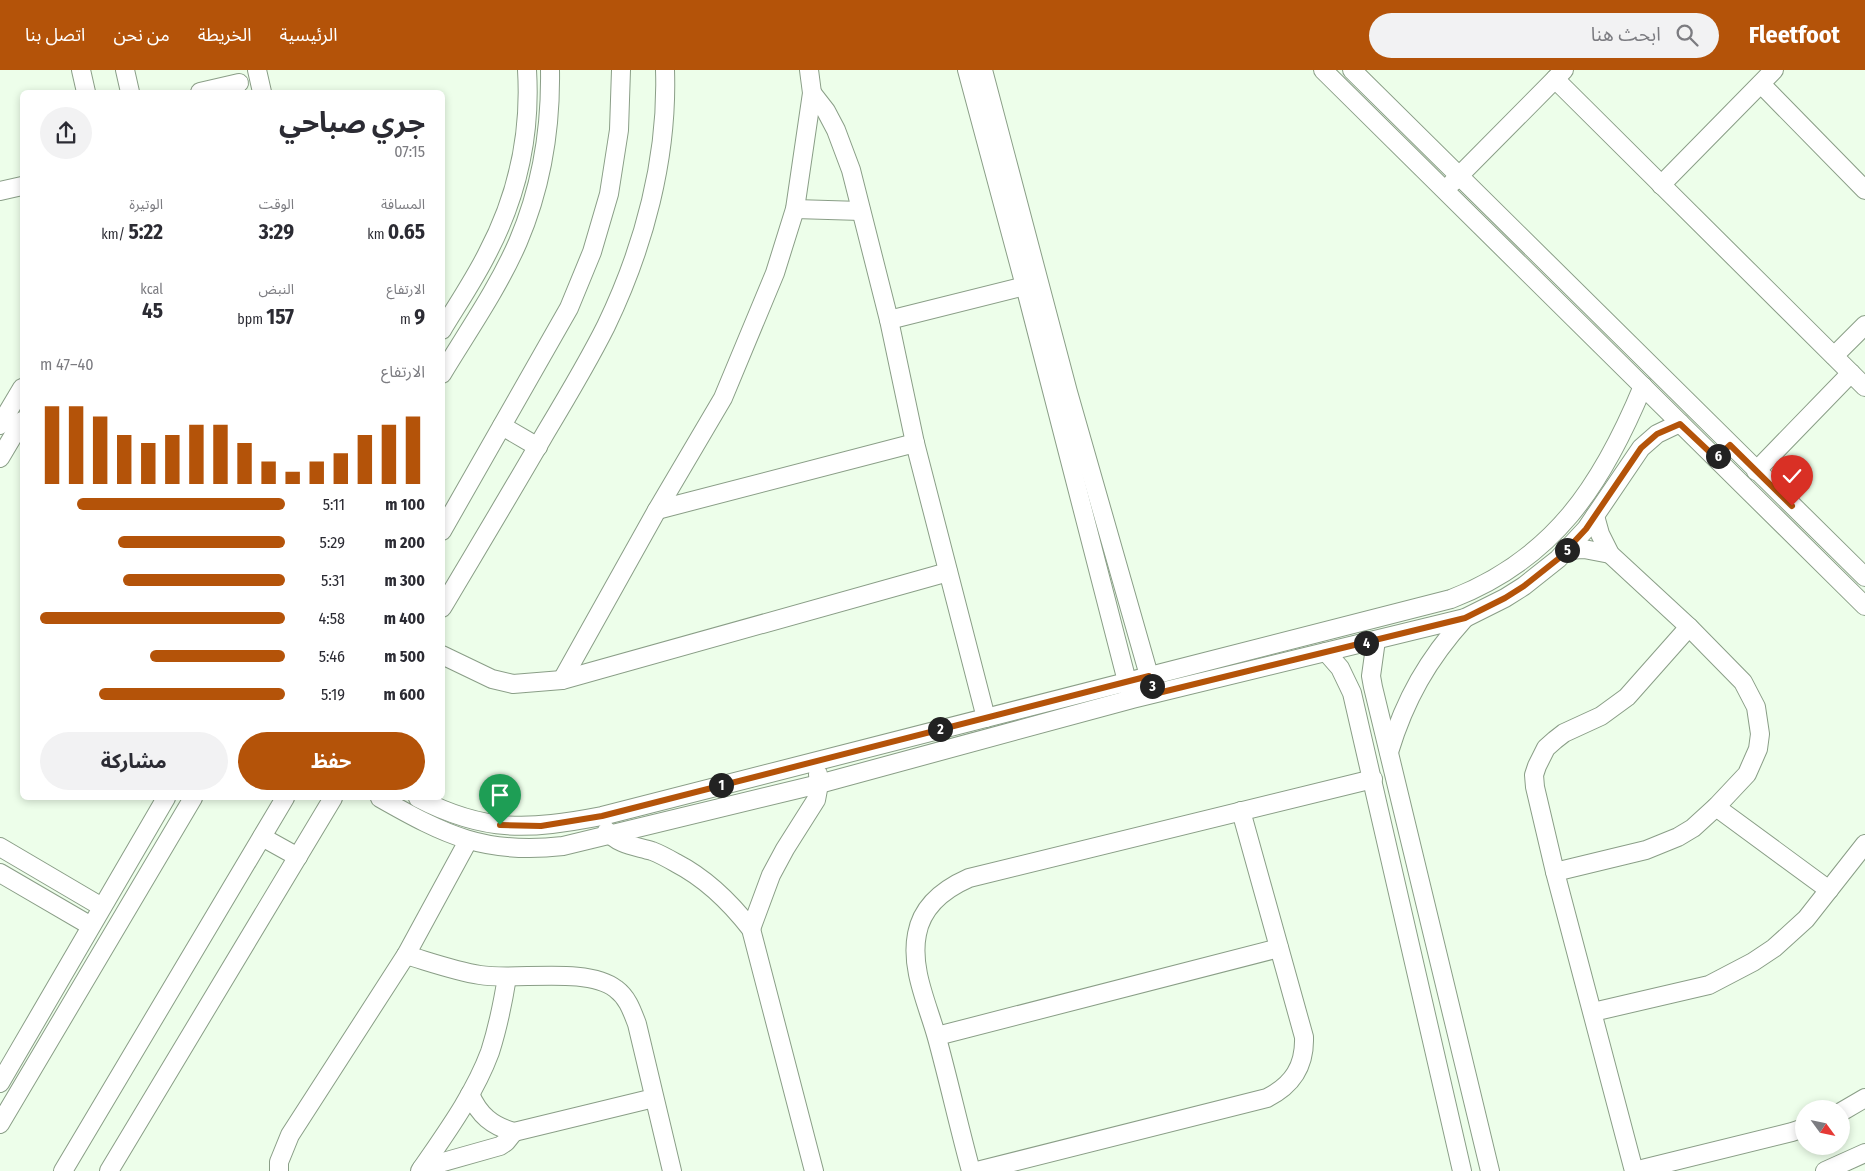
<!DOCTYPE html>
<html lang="ar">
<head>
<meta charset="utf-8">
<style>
  body { margin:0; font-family:"Fira Sans Condensed","Noto Sans Arabic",sans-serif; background:#f2f2f3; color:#2b2b33; direction:rtl; height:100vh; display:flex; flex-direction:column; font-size:19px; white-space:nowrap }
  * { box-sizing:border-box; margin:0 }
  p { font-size:16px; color:#7c7c81 }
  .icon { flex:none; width:28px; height:28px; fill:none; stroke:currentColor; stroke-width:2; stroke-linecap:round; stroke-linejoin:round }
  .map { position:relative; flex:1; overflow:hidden; direction:ltr }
  .side { position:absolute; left:20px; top:20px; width:425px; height:710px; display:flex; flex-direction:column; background:#fff; border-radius:8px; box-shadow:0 2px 8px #0003; direction:rtl }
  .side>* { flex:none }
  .needle { width:32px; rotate:123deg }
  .tools { position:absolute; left:1795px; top:1030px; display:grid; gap:10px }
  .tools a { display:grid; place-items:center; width:55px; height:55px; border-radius:50%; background:#fff; box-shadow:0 2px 8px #0003; font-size:25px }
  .pin { position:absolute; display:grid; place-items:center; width:42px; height:42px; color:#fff; margin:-51px -21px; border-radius:50% 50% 50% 0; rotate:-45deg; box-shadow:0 0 5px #0007 }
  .pin .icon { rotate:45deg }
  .km { position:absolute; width:25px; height:25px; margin:-12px; border-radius:50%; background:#222; color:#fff; font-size:14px; line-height:25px; text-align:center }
  .round { display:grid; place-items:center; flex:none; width:52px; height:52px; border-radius:26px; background:#f2f2f3 }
  .head { display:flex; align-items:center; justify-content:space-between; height:85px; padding:0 20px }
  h1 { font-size:28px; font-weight:700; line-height:38px }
  .metrics { display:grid; grid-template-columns:repeat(3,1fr); gap:8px; height:85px; padding:5px 20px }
  .metrics div { display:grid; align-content:center }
  .metrics b { font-size:21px; font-weight:700 }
  .metrics small { font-size:14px; font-weight:400 }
  .metrics p { font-size:14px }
  .chart { height:140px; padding:10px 20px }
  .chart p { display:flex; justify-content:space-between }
  .chart svg { width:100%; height:90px; margin-top:5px; stroke:#b45309; stroke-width:6 }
  .cta { display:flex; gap:10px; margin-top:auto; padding:10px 20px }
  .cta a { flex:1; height:58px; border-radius:30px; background:#b45309; color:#fff; font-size:20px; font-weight:700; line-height:58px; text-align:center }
  .cta a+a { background:#f2f2f3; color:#2b2b33 }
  ul { padding:0 20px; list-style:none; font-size:16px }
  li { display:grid; grid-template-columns:80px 60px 1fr; align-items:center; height:38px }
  li i { height:12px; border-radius:6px; background:#b45309 }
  header { display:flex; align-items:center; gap:30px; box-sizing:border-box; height:70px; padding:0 25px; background:#b45309; color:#fff }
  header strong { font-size:24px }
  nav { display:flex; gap:28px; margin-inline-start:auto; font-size:18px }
  .search { width:350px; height:45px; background:#f2f2f3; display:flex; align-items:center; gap:12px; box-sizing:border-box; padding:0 18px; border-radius:28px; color:#7c7c81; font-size:19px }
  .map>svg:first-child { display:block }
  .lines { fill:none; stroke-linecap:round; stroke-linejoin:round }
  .minor-casing { stroke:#8a9e87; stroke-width:20 }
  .minor { stroke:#fff; stroke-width:18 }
  .route-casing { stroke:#fff; stroke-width:10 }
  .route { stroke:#b45309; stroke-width:6 }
</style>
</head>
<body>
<header>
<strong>Fleetfoot</strong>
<div class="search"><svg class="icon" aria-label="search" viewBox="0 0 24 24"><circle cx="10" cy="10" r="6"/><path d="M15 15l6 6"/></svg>ابحث هنا</div>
<nav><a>الرئيسية</a><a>الخريطة</a><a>من نحن</a><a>اتصل بنا</a></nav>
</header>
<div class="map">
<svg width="1865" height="1101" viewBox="0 0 1865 1101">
  <rect width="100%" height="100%" fill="#edfeea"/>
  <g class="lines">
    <defs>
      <g id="minor">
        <polyline points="81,0 86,22"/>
        <polyline points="125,0 130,22"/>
        <polyline points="257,0 262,22"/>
        <polyline points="967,0 1025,216 1130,623"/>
        <polyline points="983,0 1068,322 1152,616"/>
        <polyline points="1323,0 1865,536"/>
        <polyline points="1352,0 1865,507"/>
        <polyline points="1555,9 1865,317"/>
        <polyline points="1761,14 1865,120"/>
        <polyline points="200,22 239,13"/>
        <polyline points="812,23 826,41 836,60 851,100 889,250 915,373 986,648"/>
        <polyline points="1452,113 1564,0"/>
        <polyline points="1661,115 1774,0"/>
        <polyline points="0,121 22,116"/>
        <polyline points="795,139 861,141"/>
        <polyline points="889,250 1025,216"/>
        <path d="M442,260C457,235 474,210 487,184C517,127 531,64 527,0"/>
        <polyline points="1834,286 1865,255"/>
        <path d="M442,304C468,261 498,218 518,172C542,116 551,60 550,0"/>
        <polyline points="0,355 22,318"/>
        <polyline points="502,356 538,377"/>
        <polyline points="0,388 22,351"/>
        <polyline points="1756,401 1851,303"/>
        <polyline points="657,440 915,373"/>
        <polyline points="442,461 569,238 592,182 609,124 619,60 621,0"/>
        <polyline points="1566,480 1584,479 1610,484"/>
        <path d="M442,538C477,479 512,421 546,362C567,327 588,292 606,256C644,177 668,88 665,0"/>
        <polyline points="1376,570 1371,606 1373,617 1490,1101"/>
        <polyline points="1326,582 1340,598 1352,623 1462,1101"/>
        <polyline points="442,585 492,609 513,614 562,610 948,502"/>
        <polyline points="562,610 657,440 723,328 775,203 795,139 812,23 809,0"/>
        <path d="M1389,682C1405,629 1428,589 1465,548"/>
        <path d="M380,728C445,765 485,785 563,776L819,714L1132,629L1465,548L1505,528L1524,516L1558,489L1586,459L1641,378L1657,364L1680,353"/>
        <path d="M418,728C485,763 529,760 602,746L1451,529C1554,489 1602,415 1643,316"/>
        <polyline points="1716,737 1829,820"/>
        <path d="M607,761C618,775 636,776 652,781C660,784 669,789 676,793C707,809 730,832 751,859L814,1101"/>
        <polyline points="262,767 298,787"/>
        <polyline points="0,777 102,837"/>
        <polyline points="1555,802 1646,780 1678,767 1693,758 1716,737 1747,704 1758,679 1760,664 1756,637 1743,612 1689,557 1610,484 1600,464 1595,446"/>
        <polyline points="0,803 91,856"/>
        <polyline points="751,859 771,805 785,779 816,730 819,714 818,704"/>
        <path d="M406,885C430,892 455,901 480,905C516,911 587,896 616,919C628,928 632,941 637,954L672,1101"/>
        <polyline points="1593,942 1709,915 1753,892 1774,878 1806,849 1865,774"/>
        <polyline points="937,966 1279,878"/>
        <polyline points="0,1013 166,728"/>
        <path d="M470,1024C479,1045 492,1056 514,1062L654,1028"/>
        <polyline points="1841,1042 1865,1028"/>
        <polyline points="0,1054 193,728"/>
        <polyline points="422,1098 500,1076 506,1072 514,1062"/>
        <polyline points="63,1101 285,728"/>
        <polyline points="109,1101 333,728"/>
        <polyline points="279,1101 279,1092 290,1065 406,885 468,771"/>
        <path d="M420,1101C446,1063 474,1025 490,982C498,957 503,932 507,907"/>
        <path d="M971,1101C959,1057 949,1012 937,968C928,935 910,899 917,864C922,836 944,819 969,808L1373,709"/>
        <path d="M977,1101L1267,1028C1293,1015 1305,996 1304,967L1241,741"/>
        <polyline points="1634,1101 1555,802 1535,717 1534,705 1537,696 1546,678 1555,670 1564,663 1601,646 1627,627 1689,557"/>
        <polyline points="1634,1101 1792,1062 1804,1058"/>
        <polyline points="1825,1101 1865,1083"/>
      </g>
    </defs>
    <!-- minor casing -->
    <use href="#minor" class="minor-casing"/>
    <!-- minor -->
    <use href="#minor" class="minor"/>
  </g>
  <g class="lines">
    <defs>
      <polyline id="route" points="500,755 541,756 602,746 1149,606 1154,624 1465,548 1505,528 1524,516 1558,489 1586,459 1641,378 1657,364 1680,354 1716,388 1730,375 1792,436"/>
    </defs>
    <!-- route casing -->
    <use href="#route" class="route-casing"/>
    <!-- route -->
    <use href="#route" class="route"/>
  </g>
</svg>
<div class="tools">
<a><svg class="needle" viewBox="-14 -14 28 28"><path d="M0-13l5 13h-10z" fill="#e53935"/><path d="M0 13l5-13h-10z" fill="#7c7c81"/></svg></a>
</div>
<div class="pin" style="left:500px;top:755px;background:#1e9e55"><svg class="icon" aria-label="arrive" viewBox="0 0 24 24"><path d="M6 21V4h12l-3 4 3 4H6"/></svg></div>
<div class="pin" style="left:1792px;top:436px;background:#d93025"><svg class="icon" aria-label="check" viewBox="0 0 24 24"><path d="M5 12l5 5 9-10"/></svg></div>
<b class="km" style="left:721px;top:715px">1</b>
<b class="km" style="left:940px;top:659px">2</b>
<b class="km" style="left:1152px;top:616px">3</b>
<b class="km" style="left:1366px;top:573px">4</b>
<b class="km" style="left:1567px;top:480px">5</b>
<b class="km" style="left:1718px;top:386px">6</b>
<section class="side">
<div class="head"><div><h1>جري صباحي</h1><p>07:15</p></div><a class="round"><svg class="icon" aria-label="share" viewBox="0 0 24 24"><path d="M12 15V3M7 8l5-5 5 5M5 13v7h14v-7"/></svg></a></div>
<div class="metrics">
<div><p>المسافة</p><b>0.65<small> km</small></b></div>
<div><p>الوقت</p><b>3:29</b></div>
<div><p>الوتيرة</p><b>5:22<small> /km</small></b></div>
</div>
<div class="metrics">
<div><p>الارتفاع</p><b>9<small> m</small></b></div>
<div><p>النبض</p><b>157<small> bpm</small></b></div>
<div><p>kcal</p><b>45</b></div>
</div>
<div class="chart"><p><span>الارتفاع</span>40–47 m</p>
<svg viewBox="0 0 160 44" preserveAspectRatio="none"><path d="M5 44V6M15 44V6M25 44V11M35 44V20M45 44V24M55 44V20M65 44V15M75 44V15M85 44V24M95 44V33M105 44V38M115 44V33M125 44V29M135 44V20M145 44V15M155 44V11"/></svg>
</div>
<ul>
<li><b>100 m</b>5:11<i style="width:85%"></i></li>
<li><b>200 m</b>5:29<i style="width:68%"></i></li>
<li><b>300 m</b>5:31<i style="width:66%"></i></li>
<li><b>400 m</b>4:58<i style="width:100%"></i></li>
<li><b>500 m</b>5:46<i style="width:55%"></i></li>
<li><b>600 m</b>5:19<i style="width:76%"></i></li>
</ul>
<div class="cta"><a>حفظ</a><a>مشاركة</a></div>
</section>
</div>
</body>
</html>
